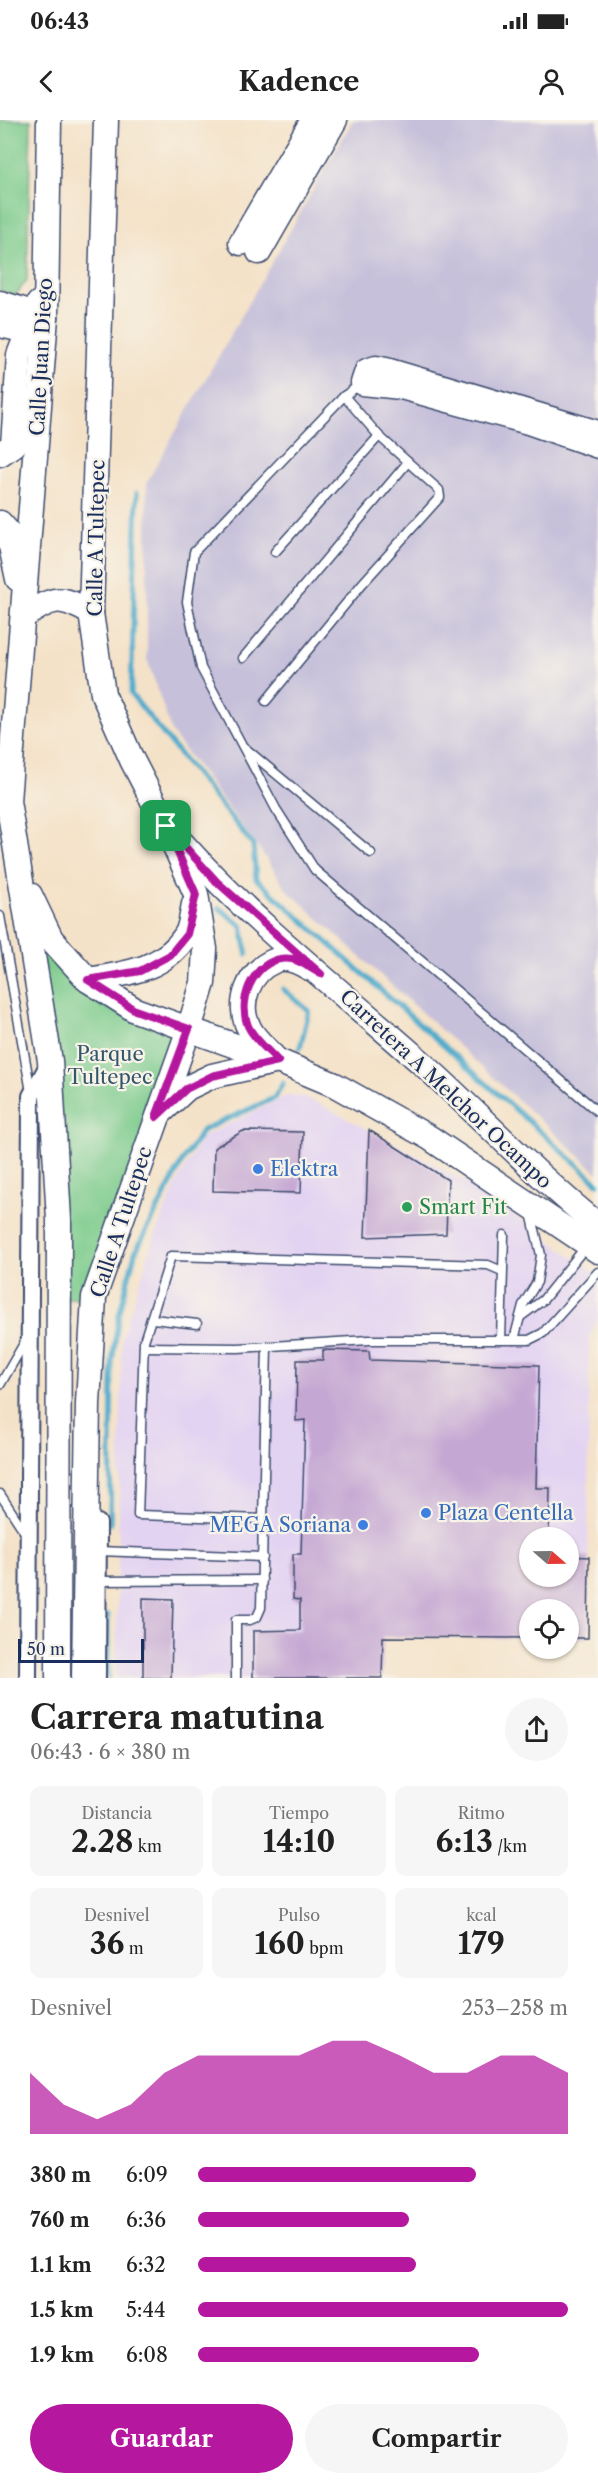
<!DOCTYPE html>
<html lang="es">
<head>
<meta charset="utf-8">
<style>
  body { margin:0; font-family:"Libre Caslon Text",serif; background:#f6f6f6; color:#222; height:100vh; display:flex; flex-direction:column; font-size:22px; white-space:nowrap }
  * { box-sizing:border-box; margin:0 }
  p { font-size:20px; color:#767676 }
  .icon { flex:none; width:33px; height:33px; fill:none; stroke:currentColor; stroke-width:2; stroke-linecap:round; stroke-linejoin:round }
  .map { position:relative; height:1558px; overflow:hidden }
  .sheet { display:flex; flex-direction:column; background:#fff; flex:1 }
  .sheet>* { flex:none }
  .needle { width:39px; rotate:110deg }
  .tools { position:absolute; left:519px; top:1407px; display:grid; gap:12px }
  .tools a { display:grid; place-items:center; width:60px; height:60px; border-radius:50%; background:#fff; box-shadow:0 2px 4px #0004; font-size:30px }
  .scale { position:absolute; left:18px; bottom:15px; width:126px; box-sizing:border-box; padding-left:6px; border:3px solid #1b2f5e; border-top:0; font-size:16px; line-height:21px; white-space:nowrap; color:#1b2f5e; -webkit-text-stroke:4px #f7f3e8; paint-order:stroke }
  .pin { position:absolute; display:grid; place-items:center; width:51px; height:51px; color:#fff; margin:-26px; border-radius:12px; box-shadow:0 3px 9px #0006 }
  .round { display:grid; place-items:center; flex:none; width:63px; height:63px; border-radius:32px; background:#f6f6f6 }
  .overview { display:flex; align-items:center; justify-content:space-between; height:102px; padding:0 30px }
  h1 { font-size:33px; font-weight:800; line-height:45px }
  .metrics { display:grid; grid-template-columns:repeat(3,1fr); gap:9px; height:102px; padding:6px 30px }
  .metrics div { display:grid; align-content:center; border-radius:12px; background:#f6f6f6; text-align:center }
  .metrics b { font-size:30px; font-weight:800 }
  .metrics small { font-size:16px; font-weight:400 }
  .metrics p { font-size:16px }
  .chart { height:168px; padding:12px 30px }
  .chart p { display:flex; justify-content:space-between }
  .chart svg { width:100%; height:108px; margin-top:6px; fill:#b5179e; opacity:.7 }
  .action { display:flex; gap:12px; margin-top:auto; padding:12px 30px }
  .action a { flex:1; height:69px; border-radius:36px; background:#b5179e; color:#fff; font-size:24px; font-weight:800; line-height:69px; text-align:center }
  .action a+a { background:#f6f6f6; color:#222 }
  ul { padding:0 30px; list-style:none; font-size:20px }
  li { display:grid; grid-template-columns:96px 72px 1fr; align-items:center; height:45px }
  li i { height:15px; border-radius:8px; background:#b5179e }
  .status { display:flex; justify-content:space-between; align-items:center; height:42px; padding:0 30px; background:#fff; direction:ltr }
  .status svg { height:16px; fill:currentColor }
  header { display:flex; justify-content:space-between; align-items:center; height:78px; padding:0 30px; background:#fff; font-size:27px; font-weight:800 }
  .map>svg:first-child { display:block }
  .built { fill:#e3d3f2; fill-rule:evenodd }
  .industrial { fill:#c6c0da }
  .green { fill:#7ccb8c; stroke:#4c7d75; stroke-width:1.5 }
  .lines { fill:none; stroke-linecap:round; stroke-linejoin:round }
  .stream { stroke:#4eabcc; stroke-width:5 }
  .building { fill:#c5a7d3 }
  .lane-casing { stroke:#3c4a6e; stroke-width:11 }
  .street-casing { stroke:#3c4a6e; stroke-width:20 }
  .secondary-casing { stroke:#3c4a6e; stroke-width:27 }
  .lane { stroke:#fff; stroke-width:8 }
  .street { stroke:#fff; stroke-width:16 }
  .secondary { stroke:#fff; stroke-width:24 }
  .route-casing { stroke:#fff; stroke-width:12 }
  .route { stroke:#b5179e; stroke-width:8 }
  .shop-dot { fill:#3f7fe0; stroke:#f7f3e8; stroke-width:2 }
  .leisure-dot { fill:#2e9e5b; stroke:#f7f3e8; stroke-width:2 }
  .labels { text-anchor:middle; stroke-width:4.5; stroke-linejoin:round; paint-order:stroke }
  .street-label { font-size:20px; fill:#1b2f5e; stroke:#f7f3e8 }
  .park-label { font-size:20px; fill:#33566a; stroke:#f7f3e8 }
  .shop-label { font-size:20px; fill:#366cbe; stroke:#f7f3e8; text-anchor:start }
  .leisure-label { font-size:20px; fill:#27864d; stroke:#f7f3e8; text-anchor:start }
</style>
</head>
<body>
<div class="status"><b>06:43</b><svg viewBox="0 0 49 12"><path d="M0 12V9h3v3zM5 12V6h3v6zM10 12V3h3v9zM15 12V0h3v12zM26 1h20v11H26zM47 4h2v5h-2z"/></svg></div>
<header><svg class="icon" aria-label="back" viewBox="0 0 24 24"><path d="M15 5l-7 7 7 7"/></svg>Kadence<svg class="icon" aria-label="person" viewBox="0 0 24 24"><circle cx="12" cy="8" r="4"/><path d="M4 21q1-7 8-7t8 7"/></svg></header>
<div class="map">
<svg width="598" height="1558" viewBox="0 0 598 1558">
  <rect width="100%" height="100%" fill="#f7f3e8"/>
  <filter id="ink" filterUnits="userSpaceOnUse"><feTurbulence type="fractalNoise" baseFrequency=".0167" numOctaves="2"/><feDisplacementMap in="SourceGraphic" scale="12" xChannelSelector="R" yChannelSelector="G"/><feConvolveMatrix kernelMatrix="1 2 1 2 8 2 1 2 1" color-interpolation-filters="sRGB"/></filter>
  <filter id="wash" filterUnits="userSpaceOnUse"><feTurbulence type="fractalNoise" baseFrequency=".008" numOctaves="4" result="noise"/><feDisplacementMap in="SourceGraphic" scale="24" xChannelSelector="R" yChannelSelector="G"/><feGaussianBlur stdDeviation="1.35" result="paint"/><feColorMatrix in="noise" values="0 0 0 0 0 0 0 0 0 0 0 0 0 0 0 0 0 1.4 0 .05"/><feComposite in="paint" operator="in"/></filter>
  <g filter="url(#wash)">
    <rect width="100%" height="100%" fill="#f4e2c8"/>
    <!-- built -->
    <path class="built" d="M288,975L304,977L327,988L468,1063L598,1155V1198L589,1219L588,1518H569L568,1490H530L529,1518L383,1517L382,1558H116L122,1217L154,1118L176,1064L202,1017ZM530,1418H568V1456H530Z"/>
    <!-- industrial -->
    <polygon class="industrial" points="353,0 598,0 598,1053 286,769 269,742 172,613 147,539 147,362"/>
    <!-- green -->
    <g class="green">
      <polygon points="0,0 31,0 27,160 16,175 0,171"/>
      <polygon points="19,751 82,856 187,910 94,1177 59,1179 48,903"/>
    </g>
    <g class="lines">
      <!-- stream -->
      <g class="stream">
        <polyline points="137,373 131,574 253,725 256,759 598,1063"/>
        <polyline points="219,788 242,806 247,834"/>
        <polyline points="283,869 309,891 300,928"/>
        <polyline points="110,1404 112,1241 119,1195 135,1133 183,1040 203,1010 274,978 283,963"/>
        <polyline points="108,1558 108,1495"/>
      </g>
    </g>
    <g id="blocks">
      <!-- building -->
      <g class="building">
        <polygon points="369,1010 448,1060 446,1114 365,1117"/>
        <polygon points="243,1011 303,1012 301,1073 213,1071 214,1028"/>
        <polygon points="323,1230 369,1231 370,1240 539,1245 536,1368 550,1368 549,1418 530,1418 530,1456 568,1456 568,1436 589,1437 588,1518 568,1518 568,1490 530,1490 530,1518 383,1517 382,1558 253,1558 253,1511 300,1510 300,1480 293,1479 293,1434 301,1434 305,1300 296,1301 297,1240 323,1240"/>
        <polygon points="143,1478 173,1479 171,1558 143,1558"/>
      </g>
    </g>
  </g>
  <g filter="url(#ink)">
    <use href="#blocks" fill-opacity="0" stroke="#3c4a6e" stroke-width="1.5"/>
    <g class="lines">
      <defs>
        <g id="lane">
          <polyline points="361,264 344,276 194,432 187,482 201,548 276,689 315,750 598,992"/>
          <polyline points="275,432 379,316"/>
          <polyline points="243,538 408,342"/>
          <polyline points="266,581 362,464 440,377 439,370 379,316 344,276"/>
          <polyline points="245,628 371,733"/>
          <polyline points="0,796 31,972"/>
          <polyline points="520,1197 543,1180 587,1125"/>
          <polyline points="153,1199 197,1204"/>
          <polyline points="501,1220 504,1115"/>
          <polyline points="514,1220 523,1185 537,1162 541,1135 531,1093"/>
          <polyline points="144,1227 238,1228 369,1220 529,1220 543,1213 598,1152"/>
          <polyline points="0,1265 26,1220"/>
          <polyline points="0,1374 26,1414"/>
          <polyline points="264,1399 138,1395 144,1221 171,1136 488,1145 502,1151"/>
          <polyline points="98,1431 263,1437"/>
          <polyline points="98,1461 262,1460"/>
          <polyline points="236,1558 236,1500 250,1500 257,1497 261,1488 267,1226"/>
        </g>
        <g id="street">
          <polyline points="28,1558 31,976 50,942"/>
          <polyline points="97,1558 98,1403"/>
        </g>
        <g id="secondary">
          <polyline points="49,0 46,197 8,681 50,941 59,1100 58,1558"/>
          <polyline points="241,123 313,0"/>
          <polyline points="259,132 335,0"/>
          <polyline points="0,183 46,197"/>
          <polyline points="0,205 42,214"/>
          <polyline points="598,313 386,250 376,248 367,251 363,263 401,267 528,302 598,326"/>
          <polyline points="0,334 13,325 19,235 39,183"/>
          <polyline points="0,403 8,412 18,459"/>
          <path d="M24,496C55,477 59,475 91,493"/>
          <path d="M180,721C253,803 342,872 424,945C483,998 536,1056 598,1105"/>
          <polyline points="30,775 51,819 88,860 135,890 278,941 335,965 430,1018 598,1131"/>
          <path d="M88,860C125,854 164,850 186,815C191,807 192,793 194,784"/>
          <path d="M276,940C268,930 254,919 249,908C236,884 249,851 274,841C286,835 299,842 309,848"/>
          <polyline points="160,993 187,968 212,956 278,941"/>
          <polyline points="84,1558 88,1283 94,1177 189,909 203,863 205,829 196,774 166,706 132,640 103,574 91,493 106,0"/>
        </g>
      </defs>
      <!-- lane casing -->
      <use href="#lane" class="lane-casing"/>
      <!-- street casing -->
      <use href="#street" class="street-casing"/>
      <!-- secondary casing -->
      <use href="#secondary" class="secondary-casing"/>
      <!-- lane -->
      <use href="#lane" class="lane"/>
      <!-- street -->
      <use href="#street" class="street"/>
      <!-- secondary -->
      <use href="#secondary" class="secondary"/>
    </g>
  </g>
  <g class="lines" filter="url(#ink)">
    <defs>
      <path id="route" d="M166,706L217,762L321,854C313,850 302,841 292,839C257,834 236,877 248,906C254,919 269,931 278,941L212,956L186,969L156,997L189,909L135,890L88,860L140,851L170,835L187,814L196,774Z"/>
    </defs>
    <!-- route casing -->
    <use href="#route" class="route-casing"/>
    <!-- route -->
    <use href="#route" class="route"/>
  </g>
  <!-- markers -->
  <g class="shop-dot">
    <circle cx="258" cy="1049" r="6"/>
    <circle cx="426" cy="1393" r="6"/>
    <circle cx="363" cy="1405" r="6"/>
  </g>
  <circle class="leisure-dot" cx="407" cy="1087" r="6"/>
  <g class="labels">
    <!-- street labels -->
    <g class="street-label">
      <text transform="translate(41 237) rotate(-87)" y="7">Calle Juan Diego</text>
      <text transform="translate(96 418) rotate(-89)" y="7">Calle A Tultepec</text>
      <text transform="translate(446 969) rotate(43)" y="7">Carretera A Melchor Ocampo</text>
      <text transform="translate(121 1102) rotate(-72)" y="7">Calle A Tultepec</text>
    </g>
    <!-- park labels -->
    <g class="park-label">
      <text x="110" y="941">Parque<tspan x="110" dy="23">Tultepec</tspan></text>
    </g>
    <!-- shop labels -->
    <g class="shop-label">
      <text x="270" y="1056">Elektra</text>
      <text x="438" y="1400">Plaza Centella</text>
      <text x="351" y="1412" text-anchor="end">MEGA Soriana</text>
    </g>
    <!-- leisure labels -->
    <g class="leisure-label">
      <text x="419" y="1094">Smart Fit</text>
    </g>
  </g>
</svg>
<div class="tools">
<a><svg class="needle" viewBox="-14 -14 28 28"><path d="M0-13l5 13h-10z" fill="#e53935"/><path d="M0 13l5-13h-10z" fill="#767676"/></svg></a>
<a><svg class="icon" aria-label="locate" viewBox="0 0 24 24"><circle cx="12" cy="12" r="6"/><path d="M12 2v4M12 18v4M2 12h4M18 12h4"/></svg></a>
</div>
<div class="scale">50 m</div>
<div class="pin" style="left:166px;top:706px;background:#1e9e55"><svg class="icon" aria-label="arrive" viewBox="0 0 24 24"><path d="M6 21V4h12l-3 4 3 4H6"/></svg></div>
</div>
<section class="sheet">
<div class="overview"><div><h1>Carrera matutina</h1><p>06:43 · 6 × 380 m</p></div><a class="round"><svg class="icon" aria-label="share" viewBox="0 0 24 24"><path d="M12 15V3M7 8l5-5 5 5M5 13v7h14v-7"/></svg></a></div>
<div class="metrics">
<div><p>Distancia</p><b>2.28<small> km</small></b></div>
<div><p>Tiempo</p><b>14:10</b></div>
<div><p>Ritmo</p><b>6:13<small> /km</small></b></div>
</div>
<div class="metrics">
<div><p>Desnivel</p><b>36<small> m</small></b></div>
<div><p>Pulso</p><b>160<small> bpm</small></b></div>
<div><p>kcal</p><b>179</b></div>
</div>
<div class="chart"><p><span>Desnivel</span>253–258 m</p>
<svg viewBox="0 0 160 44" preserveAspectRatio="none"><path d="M0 44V19L10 32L20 38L30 32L40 19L50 12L60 12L70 12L80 12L90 6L100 6L110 12L120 19L130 19L140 12L150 12L160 19V44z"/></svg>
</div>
<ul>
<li><b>380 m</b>6:09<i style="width:75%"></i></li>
<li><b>760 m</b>6:36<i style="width:57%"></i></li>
<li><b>1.1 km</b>6:32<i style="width:59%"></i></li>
<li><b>1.5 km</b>5:44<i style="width:100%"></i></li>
<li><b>1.9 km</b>6:08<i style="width:76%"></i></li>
</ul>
<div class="action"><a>Guardar</a><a>Compartir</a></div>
</section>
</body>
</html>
